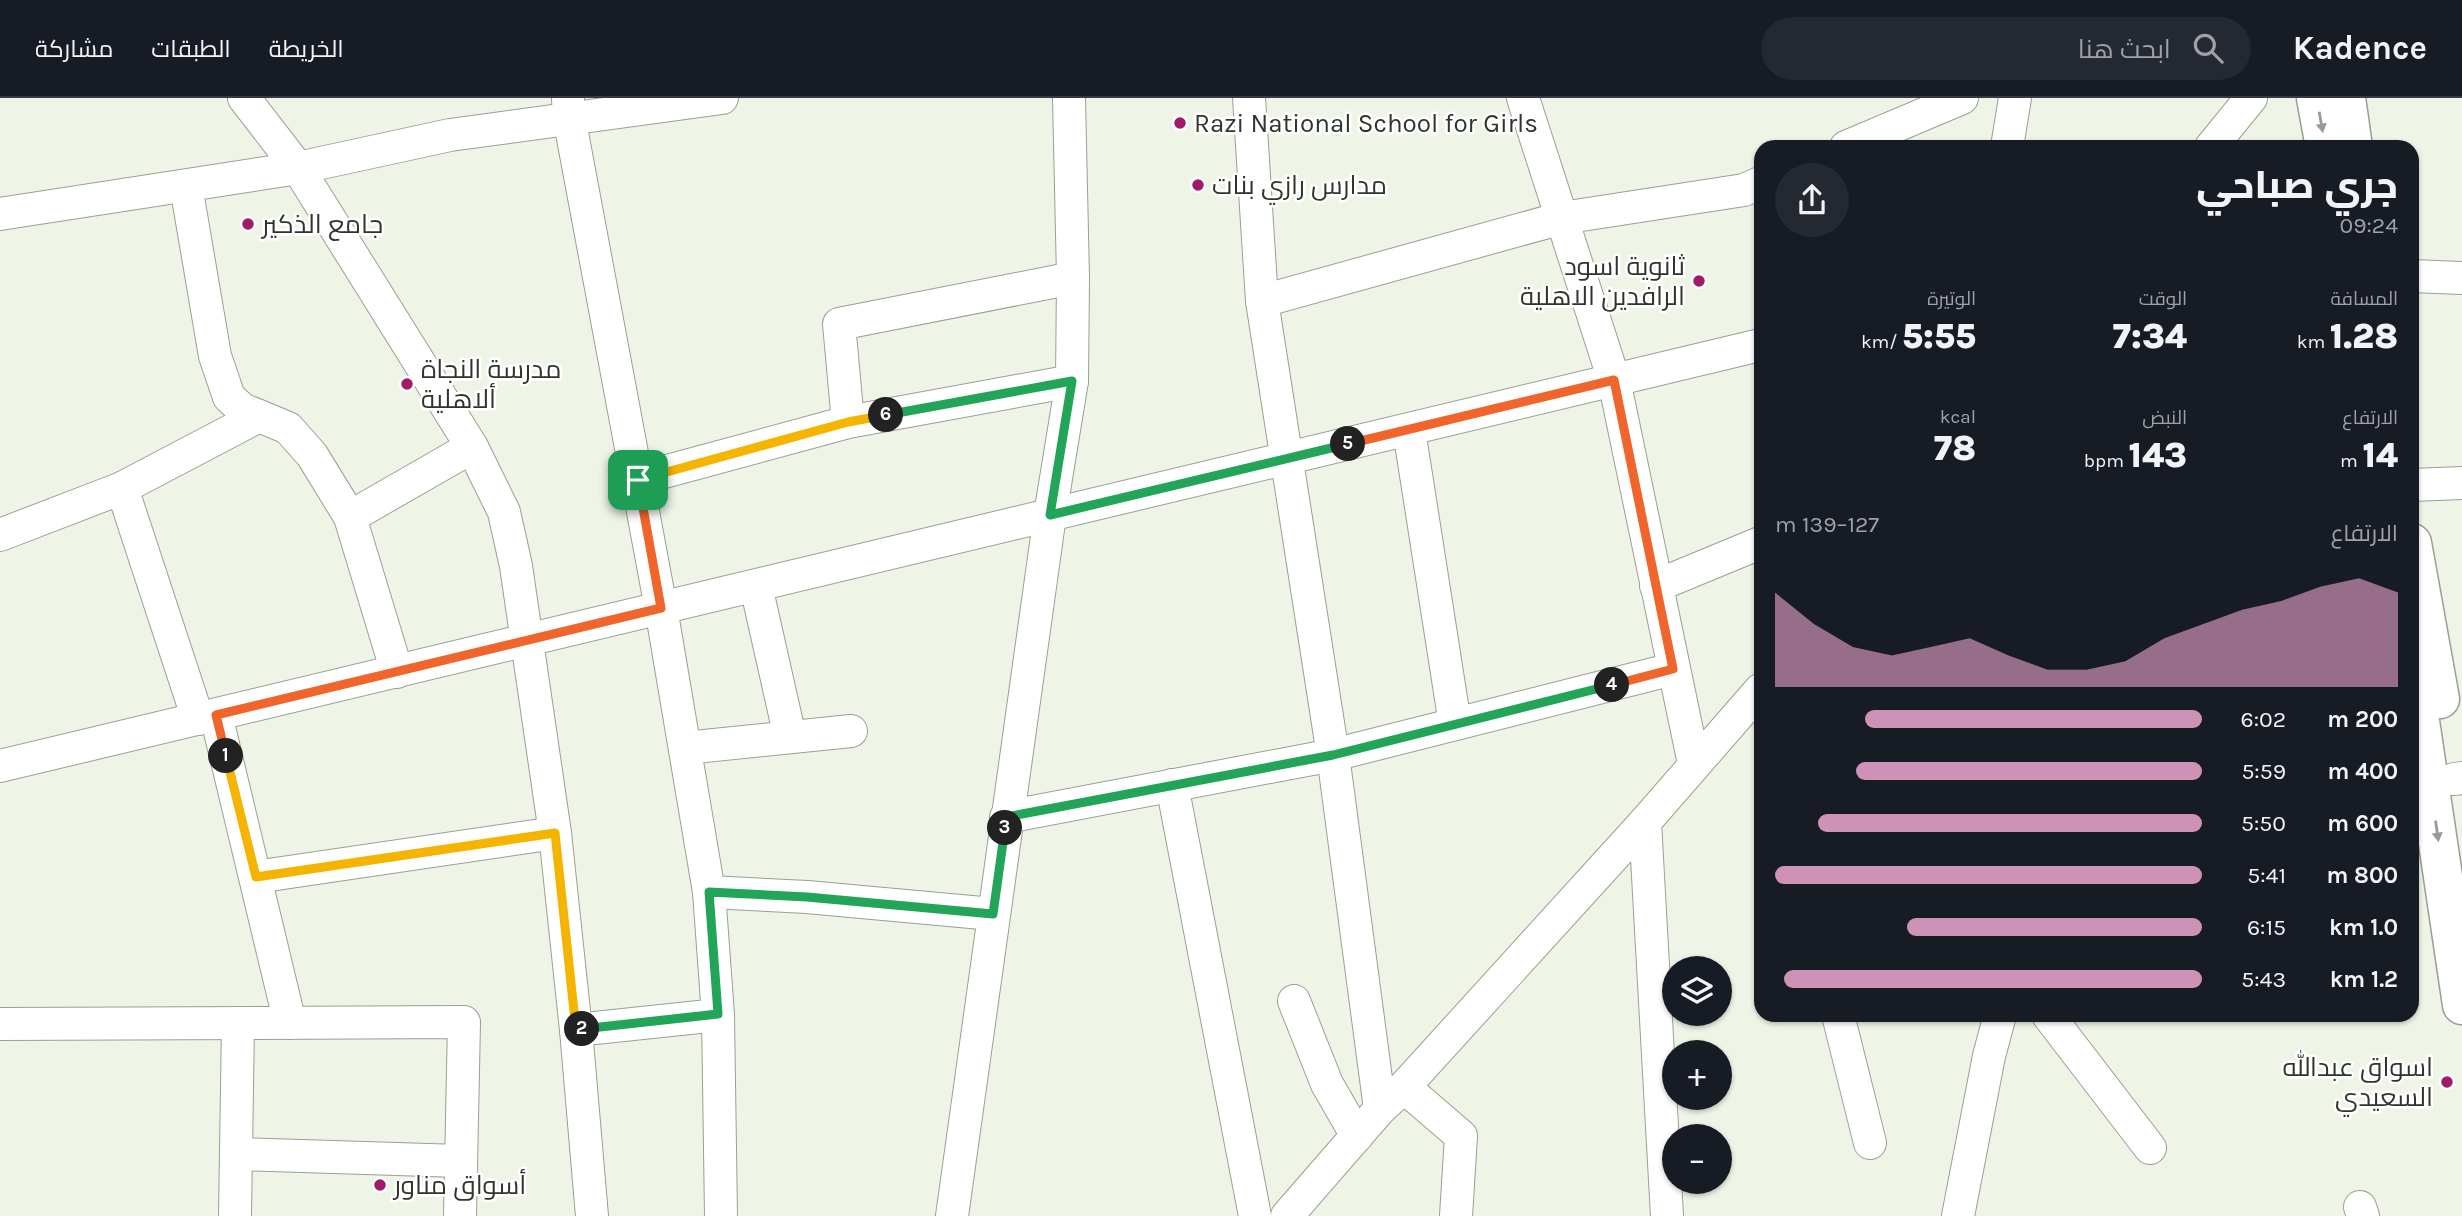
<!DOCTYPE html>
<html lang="ar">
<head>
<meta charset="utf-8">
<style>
  body { margin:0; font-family:Karla,Cairo,sans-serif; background:#242831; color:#f1f3f6; direction:rtl; height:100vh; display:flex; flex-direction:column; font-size:26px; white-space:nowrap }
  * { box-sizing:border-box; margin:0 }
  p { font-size:23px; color:#9ea1a6 }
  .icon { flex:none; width:38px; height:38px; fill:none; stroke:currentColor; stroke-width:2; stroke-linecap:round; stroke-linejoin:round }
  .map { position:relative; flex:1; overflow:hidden; direction:ltr }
  .sheet { position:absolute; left:1754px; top:42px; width:665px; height:882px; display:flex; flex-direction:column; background:#171b24; border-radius:21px; box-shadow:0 2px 5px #0004; direction:rtl }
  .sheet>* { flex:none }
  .tools { position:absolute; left:1662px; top:858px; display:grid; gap:14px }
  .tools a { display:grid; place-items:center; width:70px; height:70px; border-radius:50%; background:#171b24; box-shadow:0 2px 5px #0004; font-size:35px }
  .pin { position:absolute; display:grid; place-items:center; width:60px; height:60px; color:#fff; margin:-30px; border-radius:14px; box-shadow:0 4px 10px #0006 }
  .km { position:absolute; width:35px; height:35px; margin:-18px; border-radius:50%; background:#222; color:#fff; font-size:19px; line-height:35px; text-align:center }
  .round { display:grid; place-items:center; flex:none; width:74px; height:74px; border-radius:37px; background:#242831 }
  .overview { display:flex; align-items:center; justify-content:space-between; height:119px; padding:0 21px }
  h1 { font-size:38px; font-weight:800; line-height:52px }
  .metrics { display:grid; grid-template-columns:repeat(3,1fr); gap:10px; height:119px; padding:7px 21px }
  .metrics div { display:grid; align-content:center }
  .metrics b { font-size:35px; font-weight:800 }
  .metrics small { font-size:19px; font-weight:400 }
  .metrics p { font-size:19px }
  .chart { height:196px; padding:14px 21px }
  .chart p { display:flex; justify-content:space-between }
  .chart svg { width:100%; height:126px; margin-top:7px; fill:#cd92b6; opacity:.7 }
  ul { padding:0 21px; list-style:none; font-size:23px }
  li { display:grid; grid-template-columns:112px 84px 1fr; align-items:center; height:52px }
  li i { height:18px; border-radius:9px; background:#cd92b6 }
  header { display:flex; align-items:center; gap:42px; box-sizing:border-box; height:98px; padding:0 35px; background:#171b24; border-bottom:2px solid #363941 }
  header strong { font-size:33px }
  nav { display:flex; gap:38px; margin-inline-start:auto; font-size:24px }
  .search { width:490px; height:63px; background:#242831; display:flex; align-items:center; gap:18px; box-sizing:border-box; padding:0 24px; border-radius:38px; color:#9ea1a6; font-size:26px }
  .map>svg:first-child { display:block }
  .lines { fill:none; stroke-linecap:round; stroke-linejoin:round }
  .minor-casing { stroke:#99a093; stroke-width:34 }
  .major-casing { stroke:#99a093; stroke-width:41 }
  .minor { stroke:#fff; stroke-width:32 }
  .major { stroke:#fff; stroke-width:38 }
  .oneway { fill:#989a96 }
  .split-1-casing { stroke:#fff; stroke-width:14 }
  .split-2-casing { stroke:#fff; stroke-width:14 }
  .split-3-casing { stroke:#fff; stroke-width:14 }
  .split-4-casing { stroke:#fff; stroke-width:14 }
  .split-5-casing { stroke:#fff; stroke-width:14 }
  .split-6-casing { stroke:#fff; stroke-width:14 }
  .split-7-casing { stroke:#fff; stroke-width:14 }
  .split-1 { stroke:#f0652b; stroke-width:9 }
  .split-2 { stroke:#f5b400; stroke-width:9 }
  .split-3 { stroke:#22a559; stroke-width:9 }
  .split-4 { stroke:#22a559; stroke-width:9 }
  .split-5 { stroke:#f0652b; stroke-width:9 }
  .split-6 { stroke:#22a559; stroke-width:9 }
  .split-7 { stroke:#f5b400; stroke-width:9 }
  .poi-dot { fill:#a21b68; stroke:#fff; stroke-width:2.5 }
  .labels { text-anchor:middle; stroke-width:5; stroke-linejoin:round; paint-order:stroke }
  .poi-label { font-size:26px; fill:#31342e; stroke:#fff; text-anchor:start }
</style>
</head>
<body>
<header>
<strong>Kadence</strong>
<div class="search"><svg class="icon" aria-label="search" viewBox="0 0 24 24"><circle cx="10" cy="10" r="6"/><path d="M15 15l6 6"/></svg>ابحث هنا</div>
<nav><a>الخريطة</a><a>الطبقات</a><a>مشاركة</a></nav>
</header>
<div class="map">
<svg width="2462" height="1118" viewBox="0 0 2462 1118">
  <rect width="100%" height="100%" fill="#eef5e7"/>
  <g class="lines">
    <defs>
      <g id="minor">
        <polyline points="244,0 298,70 472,349 504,414 516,468 555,735 576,932 592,1118"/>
        <polyline points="568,0 569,19 661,510 709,794 718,917 721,1118"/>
        <polyline points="1249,0 1262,203 1333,657 1380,1011"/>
        <polyline points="1523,0 1614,282 1694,666"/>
        <polyline points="1846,49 1962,0"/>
        <polyline points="2007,49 2015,0"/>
        <polyline points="2211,49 2251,0"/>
        <polyline points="186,88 215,258 229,299 242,311 288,330 312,357 350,419 397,574"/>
        <polyline points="0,116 298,70 450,37 722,0"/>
        <polyline points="2412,178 2462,180"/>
        <polyline points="1262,203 1562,120 1744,92 1760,85"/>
        <polyline points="848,324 839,226 1073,180"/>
        <polyline points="1409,332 1455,626"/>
        <polyline points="638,381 848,324 1072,283"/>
        <polyline points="2412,387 2462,385"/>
        <polyline points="122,390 198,621"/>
        <polyline points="350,419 472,349"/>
        <polyline points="0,437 122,390 259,318"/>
        <polyline points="756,488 790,639"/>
        <polyline points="1656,488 1760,445"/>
        <polyline points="216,617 290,925"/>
        <polyline points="685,650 851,633"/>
        <polyline points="0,668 1760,247"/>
        <polyline points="2454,681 2462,680"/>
        <polyline points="1172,687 1255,1118"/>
        <polyline points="1006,719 1333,657 1673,571"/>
        <polyline points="1645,724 1667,1118"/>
        <polyline points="256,779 555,735"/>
        <polyline points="709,794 807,799 993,816"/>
        <polyline points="1294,903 1327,986 1357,1038"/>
        <polyline points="1838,917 1870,1045"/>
        <polyline points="2048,917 2150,1050"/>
        <polyline points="0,926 464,924 460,1118"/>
        <polyline points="576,932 718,917"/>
        <polyline points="1404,989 1461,1038 1456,1118"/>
        <polyline points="236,1056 460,1063"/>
        <polyline points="2360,1109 2363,1118"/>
        <polyline points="235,1118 238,925"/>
        <polyline points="952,1118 1050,417 1072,283 1073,180 1069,0"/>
        <polyline points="1287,1118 1380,1011 1404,989 1645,724 1760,592"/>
        <polyline points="1958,1118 1989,958 2000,917"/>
      </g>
      <g id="major">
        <polyline points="2316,0 2325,49"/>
        <polyline points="2346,0 2353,49"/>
        <polyline points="2412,445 2440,601"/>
        <polyline points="2412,569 2462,907"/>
      </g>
    </defs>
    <!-- minor casing -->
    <use href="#minor" class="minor-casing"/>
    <!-- major casing -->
    <use href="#major" class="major-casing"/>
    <!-- minor -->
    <use href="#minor" class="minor"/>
    <!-- major -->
    <use href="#major" class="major"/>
  </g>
  <!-- one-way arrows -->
  <defs><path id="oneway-solid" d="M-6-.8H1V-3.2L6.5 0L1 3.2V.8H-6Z" transform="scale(1.75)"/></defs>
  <g class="oneway">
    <use href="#oneway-solid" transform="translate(2321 24) rotate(80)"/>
    <use href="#oneway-solid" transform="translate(2437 733) rotate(82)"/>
  </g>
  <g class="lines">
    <defs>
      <polyline id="split-1" points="226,658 216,617 661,510 638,382"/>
      <polyline id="split-2" points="226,658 256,779 555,735 576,932 582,931"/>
      <polyline id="split-3" points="582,931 718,916 709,794 807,799 993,816 1005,730"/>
      <polyline id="split-4" points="1005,730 1006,719 1333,657 1612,587"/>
      <polyline id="split-5" points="1348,346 1614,282 1673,571 1612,587"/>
      <polyline id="split-6" points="886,317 1072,283 1050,417 1348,346"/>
      <polyline id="split-7" points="638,382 848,324 886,317"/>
    </defs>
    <!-- split-1 casing -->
    <use href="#split-1" class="split-1-casing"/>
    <!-- split-2 casing -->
    <use href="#split-2" class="split-2-casing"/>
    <!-- split-3 casing -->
    <use href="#split-3" class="split-3-casing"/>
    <!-- split-4 casing -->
    <use href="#split-4" class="split-4-casing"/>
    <!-- split-5 casing -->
    <use href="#split-5" class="split-5-casing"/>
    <!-- split-6 casing -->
    <use href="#split-6" class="split-6-casing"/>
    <!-- split-7 casing -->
    <use href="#split-7" class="split-7-casing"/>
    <!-- split-1 -->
    <use href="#split-1" class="split-1"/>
    <!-- split-2 -->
    <use href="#split-2" class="split-2"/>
    <!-- split-3 -->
    <use href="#split-3" class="split-3"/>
    <!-- split-4 -->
    <use href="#split-4" class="split-4"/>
    <!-- split-5 -->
    <use href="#split-5" class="split-5"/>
    <!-- split-6 -->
    <use href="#split-6" class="split-6"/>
    <!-- split-7 -->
    <use href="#split-7" class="split-7"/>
  </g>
  <!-- markers -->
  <g class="poi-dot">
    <circle cx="1180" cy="25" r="7"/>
    <circle cx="1198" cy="87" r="7"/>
    <circle cx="248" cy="126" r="7"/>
    <circle cx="1699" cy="183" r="7"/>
    <circle cx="407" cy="286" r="7"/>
    <circle cx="2447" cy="984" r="7"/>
    <circle cx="380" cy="1087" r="7"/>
  </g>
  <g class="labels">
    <!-- poi labels -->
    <g class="poi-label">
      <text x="1194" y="34">Razi National School for Girls</text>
      <text x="1212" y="96">مدارس رازي بنات</text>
      <text x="262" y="135">جامع الذكير</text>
      <text x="1685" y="177" text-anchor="end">ثانوية اسود<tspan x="1685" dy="30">الرافدين الاهلية</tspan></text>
      <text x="421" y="280">مدرسة النجاة<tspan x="421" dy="30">ألاهلية</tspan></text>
      <text x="2433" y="978" text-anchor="end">اسواق عبدالله<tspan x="2433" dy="30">السعيدي</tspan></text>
      <text x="394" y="1096">أسواق مناور</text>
    </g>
  </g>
</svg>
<div class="tools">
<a><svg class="icon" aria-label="layers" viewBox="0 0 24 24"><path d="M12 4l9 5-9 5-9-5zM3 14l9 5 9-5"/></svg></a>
<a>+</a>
<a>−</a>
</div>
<div class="pin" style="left:638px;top:382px;background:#1e9e55"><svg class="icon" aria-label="arrive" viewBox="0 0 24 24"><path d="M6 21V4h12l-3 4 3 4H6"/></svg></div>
<b class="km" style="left:226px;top:658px">1</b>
<b class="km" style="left:582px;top:931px">2</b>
<b class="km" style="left:1005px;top:730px">3</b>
<b class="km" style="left:1612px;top:587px">4</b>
<b class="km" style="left:1348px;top:346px">5</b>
<b class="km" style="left:886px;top:317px">6</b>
<section class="sheet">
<div class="overview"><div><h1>جري صباحي</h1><p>09:24</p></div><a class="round"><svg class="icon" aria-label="share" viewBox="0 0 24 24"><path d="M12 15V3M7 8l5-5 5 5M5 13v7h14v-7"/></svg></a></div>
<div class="metrics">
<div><p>المسافة</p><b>1.28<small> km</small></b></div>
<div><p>الوقت</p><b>7:34</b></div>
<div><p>الوتيرة</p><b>5:55<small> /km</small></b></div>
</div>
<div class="metrics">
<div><p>الارتفاع</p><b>14<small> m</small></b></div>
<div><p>النبض</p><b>143<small> bpm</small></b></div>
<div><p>kcal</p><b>78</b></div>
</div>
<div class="chart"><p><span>الارتفاع</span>127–139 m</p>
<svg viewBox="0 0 160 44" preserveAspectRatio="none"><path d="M0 44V11L10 22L20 30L30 33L40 30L50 27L60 33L70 38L80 38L90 35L100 27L110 22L120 17L130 14L140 9L150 6L160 11V44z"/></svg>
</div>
<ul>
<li><b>200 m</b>6:02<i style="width:79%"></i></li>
<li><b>400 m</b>5:59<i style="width:81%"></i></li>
<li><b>600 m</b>5:50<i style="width:90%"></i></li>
<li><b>800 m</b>5:41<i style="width:100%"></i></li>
<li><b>1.0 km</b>6:15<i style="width:69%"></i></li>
<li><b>1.2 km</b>5:43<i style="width:98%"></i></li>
</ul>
</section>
</div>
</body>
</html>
